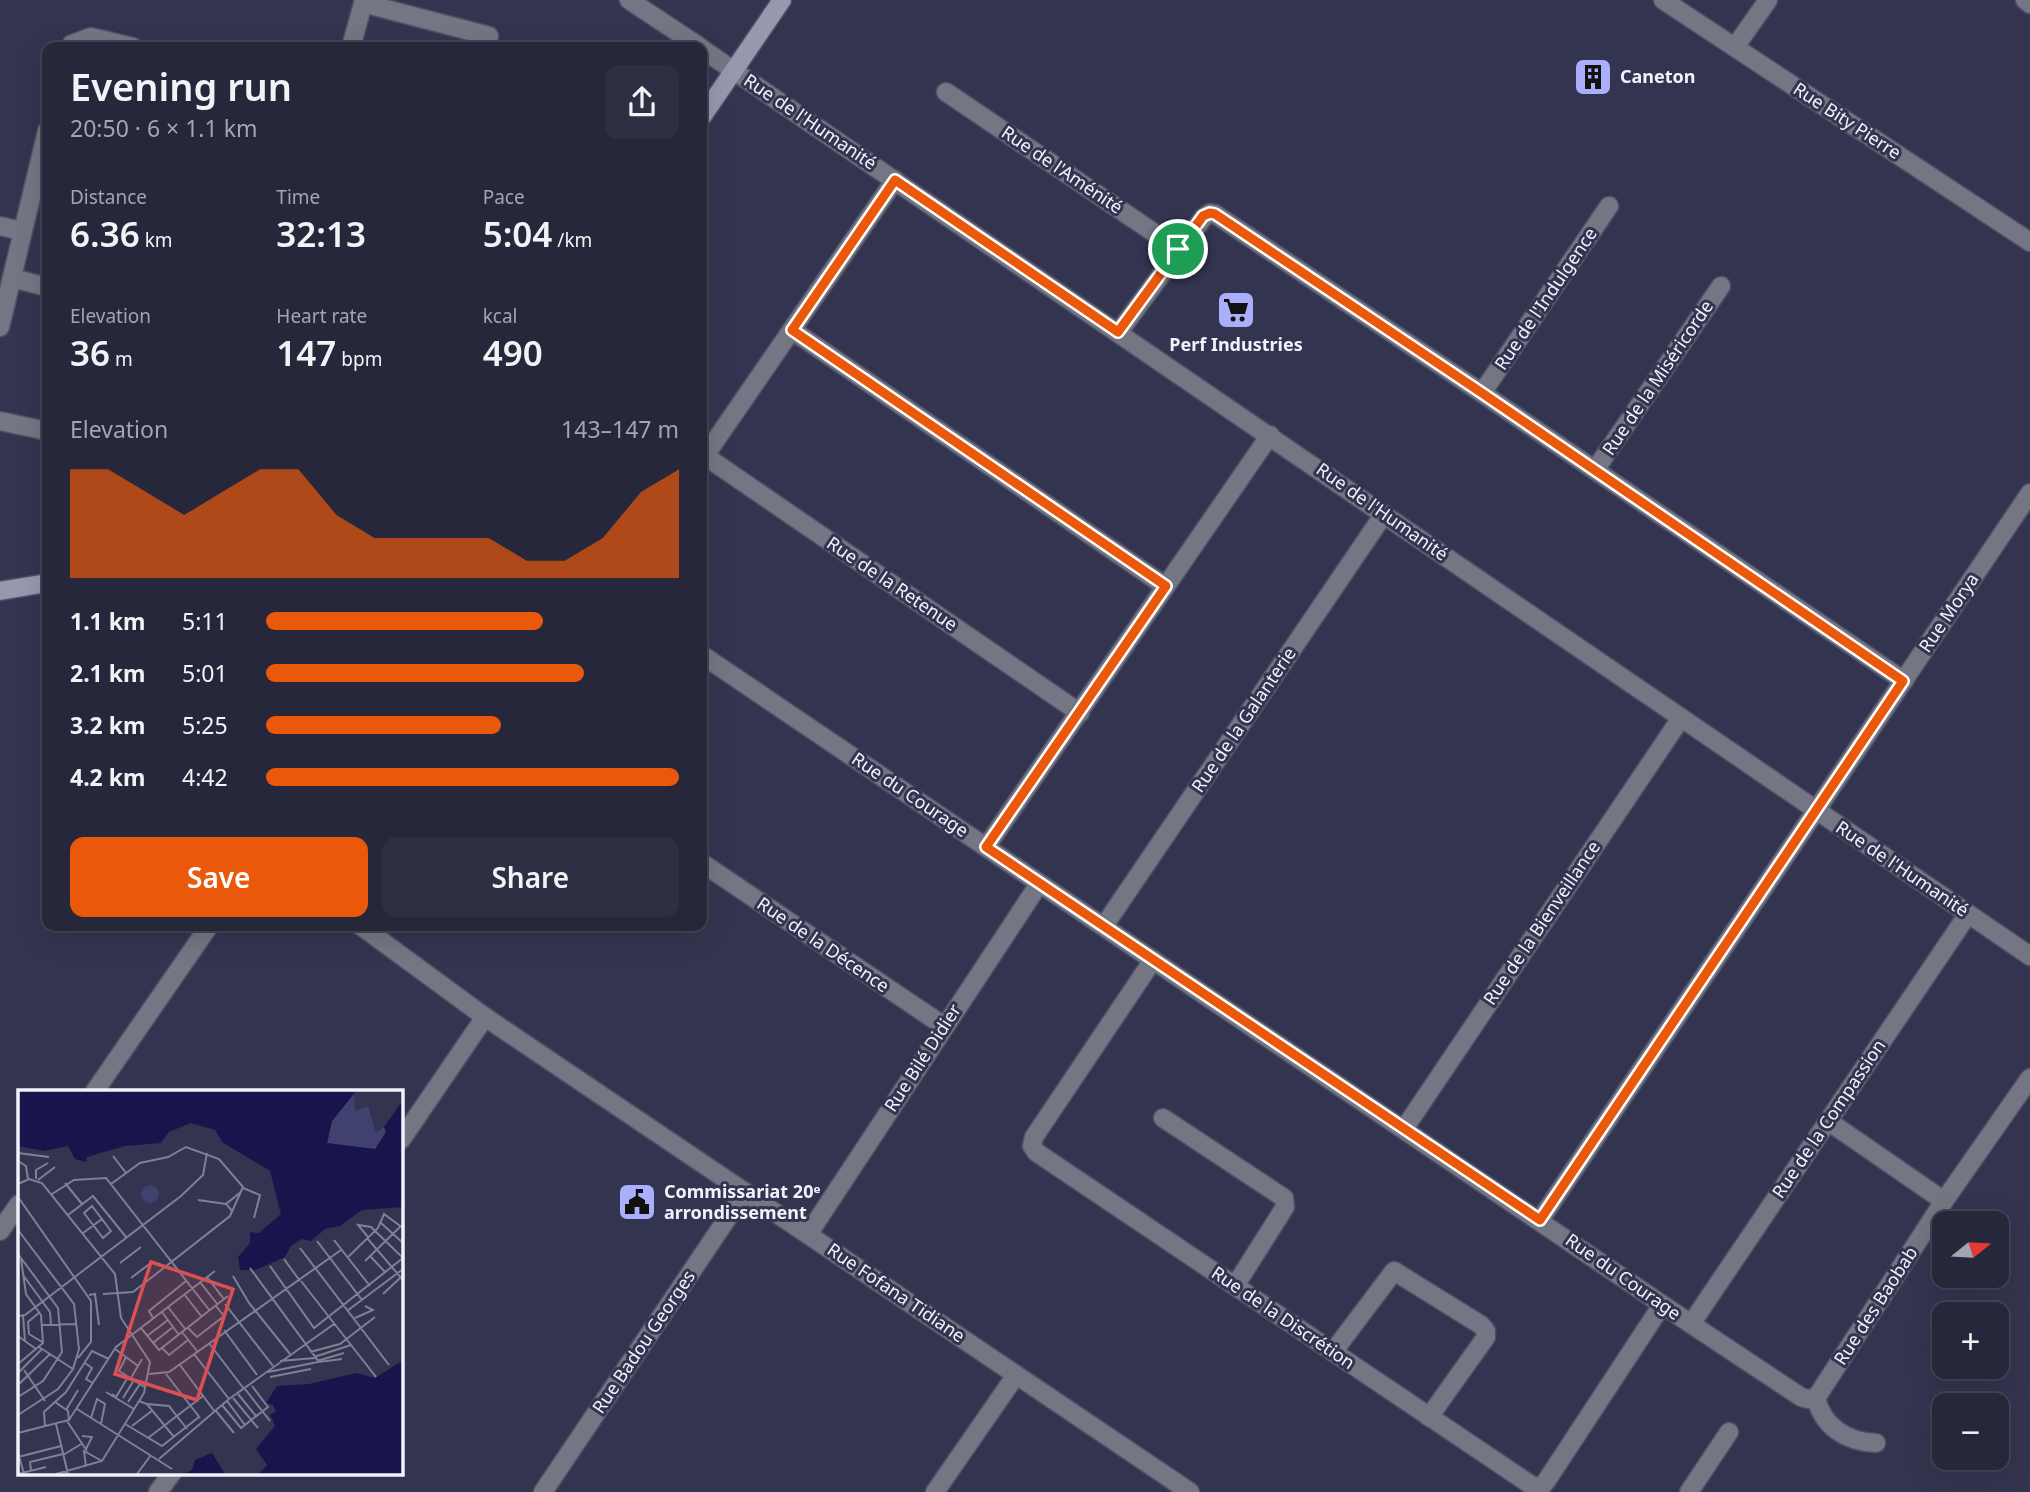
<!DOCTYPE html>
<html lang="en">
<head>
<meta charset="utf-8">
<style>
  body { margin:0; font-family:"Noto Sans",sans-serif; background:#2e2f42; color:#f1f3f6; height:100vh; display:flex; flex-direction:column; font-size:26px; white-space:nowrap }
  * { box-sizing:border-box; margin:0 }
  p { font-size:23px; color:#a4a5af }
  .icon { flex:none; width:38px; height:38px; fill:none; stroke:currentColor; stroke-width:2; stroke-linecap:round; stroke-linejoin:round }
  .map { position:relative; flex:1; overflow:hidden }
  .side { position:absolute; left:42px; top:42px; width:665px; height:889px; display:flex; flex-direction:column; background:#26273b; border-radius:14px; box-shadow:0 7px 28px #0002,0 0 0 2px #424455 }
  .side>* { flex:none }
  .needle { width:46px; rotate:72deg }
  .tools { position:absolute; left:1932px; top:1211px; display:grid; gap:14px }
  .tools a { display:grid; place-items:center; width:77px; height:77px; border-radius:14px; background:#26273b; box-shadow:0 7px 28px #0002,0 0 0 2px #424455; font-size:35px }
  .pin { position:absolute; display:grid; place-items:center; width:60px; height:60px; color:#fff; margin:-30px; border:4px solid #fff; border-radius:50%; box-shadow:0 2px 7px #0007 }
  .round { display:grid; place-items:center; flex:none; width:74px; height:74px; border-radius:14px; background:#2e2f42 }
  .overview { display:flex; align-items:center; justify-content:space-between; height:119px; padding:0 28px }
  h1 { font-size:38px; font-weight:600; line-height:52px }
  .metrics { display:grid; grid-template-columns:repeat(3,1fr); gap:10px; height:119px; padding:7px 28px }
  .metrics div { display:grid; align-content:center }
  .metrics b { font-size:35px; font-weight:600 }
  .metrics small { font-size:19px; font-weight:400 }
  .metrics p { font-size:19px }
  .chart { height:196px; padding:14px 28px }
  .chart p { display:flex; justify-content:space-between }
  .chart svg { width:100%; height:126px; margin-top:7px; fill:#ea580c; opacity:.7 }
  .cta { display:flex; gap:14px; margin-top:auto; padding:14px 28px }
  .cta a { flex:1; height:80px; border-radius:14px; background:#ea580c; color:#fff; font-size:28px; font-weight:600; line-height:80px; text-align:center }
  .cta a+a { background:#2e2f42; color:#f1f3f6 }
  ul { padding:0 28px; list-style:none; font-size:23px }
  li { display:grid; grid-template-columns:112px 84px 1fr; align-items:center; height:52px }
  li i { height:18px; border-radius:9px; background:#ea580c }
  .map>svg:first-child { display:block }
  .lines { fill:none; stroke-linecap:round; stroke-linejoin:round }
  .street-casing { stroke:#4e4f67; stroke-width:21 }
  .secondary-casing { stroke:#4e4f67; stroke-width:21 }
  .street { stroke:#747683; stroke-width:18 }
  .secondary { stroke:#9698ae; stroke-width:18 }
  .route-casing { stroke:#fff; stroke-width:14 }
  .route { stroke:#ea580c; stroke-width:9 }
  .labels { text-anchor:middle; stroke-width:6; stroke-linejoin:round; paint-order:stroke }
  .poi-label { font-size:18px; font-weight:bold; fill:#f1f2fc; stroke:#33344f; text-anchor:start }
  .street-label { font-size:18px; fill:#f1f2fc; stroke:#33344f }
  .inset-road { fill:none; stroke:#7f8094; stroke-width:2 }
  .view { fill:#db5052; fill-opacity:0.15; stroke:#db5052; stroke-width:3.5 }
  .inset-edge { fill:none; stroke:#f1f2fc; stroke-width:3.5 }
</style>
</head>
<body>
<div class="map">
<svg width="2030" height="1492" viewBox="0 0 2030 1492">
  <rect width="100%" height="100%" fill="#33344f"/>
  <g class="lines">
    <defs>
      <g id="street">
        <polyline points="629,0 700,47"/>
        <polyline points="1663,0 2030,242"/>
        <polyline points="2025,0 2030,4"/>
        <polyline points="363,3 489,36"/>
        <polyline points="72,47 72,44 91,37 133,47"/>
        <polyline points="351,47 364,0"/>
        <polyline points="1735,47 1768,0"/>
        <polyline points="702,49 2030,956"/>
        <polyline points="946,92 1178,249"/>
        <polyline points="0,226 22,231"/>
        <polyline points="12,278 47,287"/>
        <polyline points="0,327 47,131"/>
        <polyline points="792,330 1165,586"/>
        <polyline points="1118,333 1204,217 1210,213 1215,214 1482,393 1904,681"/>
        <polyline points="1482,393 1609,206"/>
        <polyline points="0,421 47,431"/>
        <polyline points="705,456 1080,713"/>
        <polyline points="702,460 895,180"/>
        <polyline points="1595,470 1721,286"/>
        <polyline points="702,655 1691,1324 1801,1397 1808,1399 1816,1398"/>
        <polyline points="986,847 1270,435"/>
        <polyline points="702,863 944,1026"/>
        <polyline points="361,926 485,1017 1190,1492"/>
        <polyline points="1104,926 1384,514"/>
        <polyline points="1153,960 1034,1137 1032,1146 1036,1152 1534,1487 1543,1485 1547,1480 1662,1305"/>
        <polyline points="95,1091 209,926"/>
        <polyline points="1163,1118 1284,1198 1285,1207 1235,1286"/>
        <polyline points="1828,1121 1944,1201"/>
        <polyline points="1404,1129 1681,718"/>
        <polyline points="401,1140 485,1017"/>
        <polyline points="1540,1220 2030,493"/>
        <polyline points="0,1231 19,1204"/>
        <polyline points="809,1233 1039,884"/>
        <polyline points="1691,1324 1968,914"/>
        <polyline points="1333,1352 1394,1271 1481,1325 1486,1331 1486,1337 1429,1417"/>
        <path d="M1876,1443C1847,1442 1823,1427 1816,1398L1944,1201L2030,1078"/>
        <polyline points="158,1492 172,1473"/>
        <polyline points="543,1492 745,1192"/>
        <polyline points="935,1492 1016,1375"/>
        <polyline points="1689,1492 1729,1432"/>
      </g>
      <g id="secondary">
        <polyline points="702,117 782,0"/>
        <polyline points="0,591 47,583"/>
      </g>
    </defs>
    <!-- street casing -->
    <use href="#street" class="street-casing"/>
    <!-- secondary casing -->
    <use href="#secondary" class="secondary-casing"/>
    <!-- street -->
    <use href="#street" class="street"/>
    <!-- secondary -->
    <use href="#secondary" class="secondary"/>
  </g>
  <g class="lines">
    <defs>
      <polygon id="route" points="895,180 1118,332 1203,216 1210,213 1215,214 1482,393 1903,681 1540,1220 986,847 1166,586 792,330"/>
    </defs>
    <!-- route casing -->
    <use href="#route" class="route-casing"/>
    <!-- route -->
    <use href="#route" class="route"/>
  </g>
  <!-- icons -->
  <defs>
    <symbol id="building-square" viewBox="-11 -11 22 22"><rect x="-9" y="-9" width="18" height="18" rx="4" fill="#abaffb" stroke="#33344f"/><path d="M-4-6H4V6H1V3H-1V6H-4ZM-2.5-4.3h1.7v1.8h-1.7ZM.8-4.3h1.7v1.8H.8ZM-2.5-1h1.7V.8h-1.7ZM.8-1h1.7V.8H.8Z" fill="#111"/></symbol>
    <symbol id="supermarket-square" viewBox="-11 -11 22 22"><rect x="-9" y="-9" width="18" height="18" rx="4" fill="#abaffb" stroke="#33344f"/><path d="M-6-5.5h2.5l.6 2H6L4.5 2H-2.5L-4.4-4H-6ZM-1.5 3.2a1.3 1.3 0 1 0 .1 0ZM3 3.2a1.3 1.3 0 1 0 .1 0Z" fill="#111"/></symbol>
    <symbol id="civic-square" viewBox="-11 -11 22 22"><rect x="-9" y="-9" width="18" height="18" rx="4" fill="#abaffb" stroke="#33344f"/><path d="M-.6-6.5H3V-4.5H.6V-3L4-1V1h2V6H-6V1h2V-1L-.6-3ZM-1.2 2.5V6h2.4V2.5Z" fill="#111"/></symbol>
  </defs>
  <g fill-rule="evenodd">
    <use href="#building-square" x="1571" y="55" width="44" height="44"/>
    <use href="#supermarket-square" x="1214" y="288" width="44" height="44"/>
    <use href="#civic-square" x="615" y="1180" width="44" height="44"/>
  </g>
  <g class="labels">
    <!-- poi labels -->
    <g class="poi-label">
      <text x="1620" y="83">Caneton</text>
      <text x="1236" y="351" text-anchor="middle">Perf Industries</text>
      <text x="664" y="1198">Commissariat 20ᵉ<tspan x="664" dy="21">arrondissement</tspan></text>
    </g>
    <!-- street labels -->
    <g class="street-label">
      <text transform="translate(1847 121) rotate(33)" y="6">Rue Bity Pierre</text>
      <text transform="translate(810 122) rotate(34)" y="6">Rue de l'Humanité</text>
      <text transform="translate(1062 170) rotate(34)" y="6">Rue de l'Aménité</text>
      <text transform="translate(1546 299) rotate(-56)" y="6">Rue de l'Indulgence</text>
      <text transform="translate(1658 378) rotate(-56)" y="6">Rue de la Miséricorde</text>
      <text transform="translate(1382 512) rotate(35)" y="6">Rue de l'Humanité</text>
      <text transform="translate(892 584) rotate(34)" y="6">Rue de la Retenue</text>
      <text transform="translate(1949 613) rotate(-56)" y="6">Rue Morya</text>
      <text transform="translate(1244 720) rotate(-56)" y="6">Rue de la Galanterie</text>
      <text transform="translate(910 795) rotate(34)" y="6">Rue du Courage</text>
      <text transform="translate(1902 869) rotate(34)" y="6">Rue de l'Humanité</text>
      <text transform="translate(1542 923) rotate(-56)" y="6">Rue de la Bienveillance</text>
      <text transform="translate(823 945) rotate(34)" y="6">Rue de la Décence</text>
      <text transform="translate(923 1058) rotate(-57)" y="6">Rue Bilé Didier</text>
      <text transform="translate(1829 1119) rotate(-56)" y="6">Rue de la Compassion</text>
      <text transform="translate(1623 1277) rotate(35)" y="6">Rue du Courage</text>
      <text transform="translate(896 1293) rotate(34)" y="6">Rue Fofana Tidiane</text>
      <text transform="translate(1876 1306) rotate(-57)" y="6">Rue des Baobab</text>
      <text transform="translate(1283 1318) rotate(34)" y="6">Rue de la Discrétion</text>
      <text transform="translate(644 1342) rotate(-56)" y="6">Rue Badou Georges</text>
    </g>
  </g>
  <!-- overview -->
  <g transform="translate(18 1090)">
    <rect width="385" height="385" fill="#33344f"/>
    <path d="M336,4L337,21L350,16L358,43L366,37L368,42L358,59L309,54L314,31ZM123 104a9 9 0 1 1 18 0a9 9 0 1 1-18 0Z" fill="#40416e"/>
    <path d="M0,1H338L314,31L309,53L357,59L368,42L366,37L385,10V117L344,120L322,136L307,139L293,151L284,149L273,156L267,167L238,180H222L220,167L232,153V142L241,143L263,124L252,81L204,52L197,40L173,33L151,42L143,53L107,56L69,67L68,72L57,69L50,56L26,61L0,56ZM385,270V384H241L249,375L238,359L257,336L252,324L258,322L255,315L248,313L259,296L291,294L338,283L357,288ZM194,363L207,384H165L174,380L177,370Z" fill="#1a144c"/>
    <path class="inset-road" d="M0,63L31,67M95,66L108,83M0,71L8,76L10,89M18,89V80L30,73M20,90L37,77M47,93L64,114M0,94L11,89L24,93L97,184L103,228L132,272L126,303L84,371L38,384M225,98L242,105L236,128M34,104L56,90L88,88L192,221M0,107L73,211V252L60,268M180,110L208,114M74,116L93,141L85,148L66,123ZM215,122L208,114L223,102M50,125L75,106L108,147M363,133L385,153M0,140L56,214L61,259L55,279L40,299L0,325M65,143L84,129M350,147L340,135L353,137L385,168M349,148L385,190M316,150L352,196M299,151L344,210M282,158L371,275M0,164L40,218L44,262L25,291L0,307M352,166L367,182M329,168L360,138L366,124L385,138M266,169L282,191M347,171L384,135M102,173L123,157M252,176L296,238L385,168M232,178L301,272L324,269M5,185L32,222L33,235M215,186L231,213L272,264M189,187L206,209L210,206M113,188L134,172M283,191L358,287M182,192L200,215M85,204L115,202L212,126L225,97L201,69L168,57L150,67L122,73L93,94M166,204L184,227M365,204L382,188M71,205L77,204L81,235M207,214L255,276M150,217L168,240M329,221L385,179M22,222L10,232L11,244L24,252M144,222L161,245M5,225L7,251M0,226L7,225L163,106L185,85L189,63M135,228L131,221L168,191M337,228L355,220L347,216M24,235L59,234M123,238L141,260L206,209M170,238L179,247L206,226L198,216M206,240L239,285M164,242L179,261M0,246L18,259M129,246L150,230M135,253L155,237M191,253L226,299M21,257L55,279M144,258L151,265L170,250M97,259L120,276M292,262L322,254L357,227M176,264L211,309M108,267L101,281L128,298M296,267L333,255M262,271L297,268M299,271L326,263M67,273L74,278L68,289L75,293M0,274L25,253L23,225L8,204L3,169M162,275L197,322M6,280L27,311M250,282L300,272M0,283L24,259M131,284L151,282L323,160M148,284L182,328M252,287L293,279M113,288L124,269M0,295L32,264M227,299L252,331M88,302L116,319M94,304L98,307L110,287M220,304L238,326M105,308L116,290M215,308L240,338M121,311L129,314L156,347M209,311L227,335M37,312L50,321L51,330M110,312L122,294M129,314L151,316L169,339M204,315L223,338L250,317L234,296M59,319L154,379M48,320L60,300M198,321L216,343M73,328L79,309L87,314L83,334M49,331L69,361M38,334L50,384M107,334L144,356L181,327M27,336L26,322L48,302L74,261L91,269M114,336L135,320M0,343L51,330L98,257L197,181M64,346L74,347L68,359M130,348L185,306M0,362L6,384M45,365L65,353M0,367L43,356M141,369L211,309L316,234M68,377L66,361L84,371M13,380L12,372L45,364M0,384L28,377M119,384L133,365"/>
    <path class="view" d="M133,172L215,199L179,310L97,284Z"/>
    <rect width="385" height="385" class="inset-edge"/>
  </g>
</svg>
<div class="tools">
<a><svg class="needle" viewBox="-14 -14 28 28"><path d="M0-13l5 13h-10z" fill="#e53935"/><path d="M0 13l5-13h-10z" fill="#a4a5af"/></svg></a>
<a>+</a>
<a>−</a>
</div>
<div class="pin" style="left:1178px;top:249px;background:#1e9e55"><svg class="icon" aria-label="arrive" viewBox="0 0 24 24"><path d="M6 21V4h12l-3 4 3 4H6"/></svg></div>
<section class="side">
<div class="overview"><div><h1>Evening run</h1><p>20:50 · 6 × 1.1 km</p></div><a class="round"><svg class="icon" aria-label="share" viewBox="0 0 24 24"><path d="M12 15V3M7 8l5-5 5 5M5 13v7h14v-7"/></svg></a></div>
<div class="metrics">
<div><p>Distance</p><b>6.36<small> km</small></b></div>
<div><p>Time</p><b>32:13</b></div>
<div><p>Pace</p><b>5:04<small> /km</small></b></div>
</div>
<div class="metrics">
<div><p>Elevation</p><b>36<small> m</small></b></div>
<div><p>Heart rate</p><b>147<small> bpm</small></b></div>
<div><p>kcal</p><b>490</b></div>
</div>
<div class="chart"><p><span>Elevation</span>143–147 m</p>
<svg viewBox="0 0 160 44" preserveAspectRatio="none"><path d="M0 44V6L10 6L20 14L30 22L40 14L50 6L60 6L70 22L80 30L90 30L100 30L110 30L120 38L130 38L140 30L150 14L160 6V44z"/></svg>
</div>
<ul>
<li><b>1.1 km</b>5:11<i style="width:67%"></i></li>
<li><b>2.1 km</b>5:01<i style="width:77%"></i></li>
<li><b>3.2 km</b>5:25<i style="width:57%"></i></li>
<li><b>4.2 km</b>4:42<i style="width:100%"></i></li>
</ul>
<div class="cta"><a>Save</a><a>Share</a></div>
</section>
</div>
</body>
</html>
